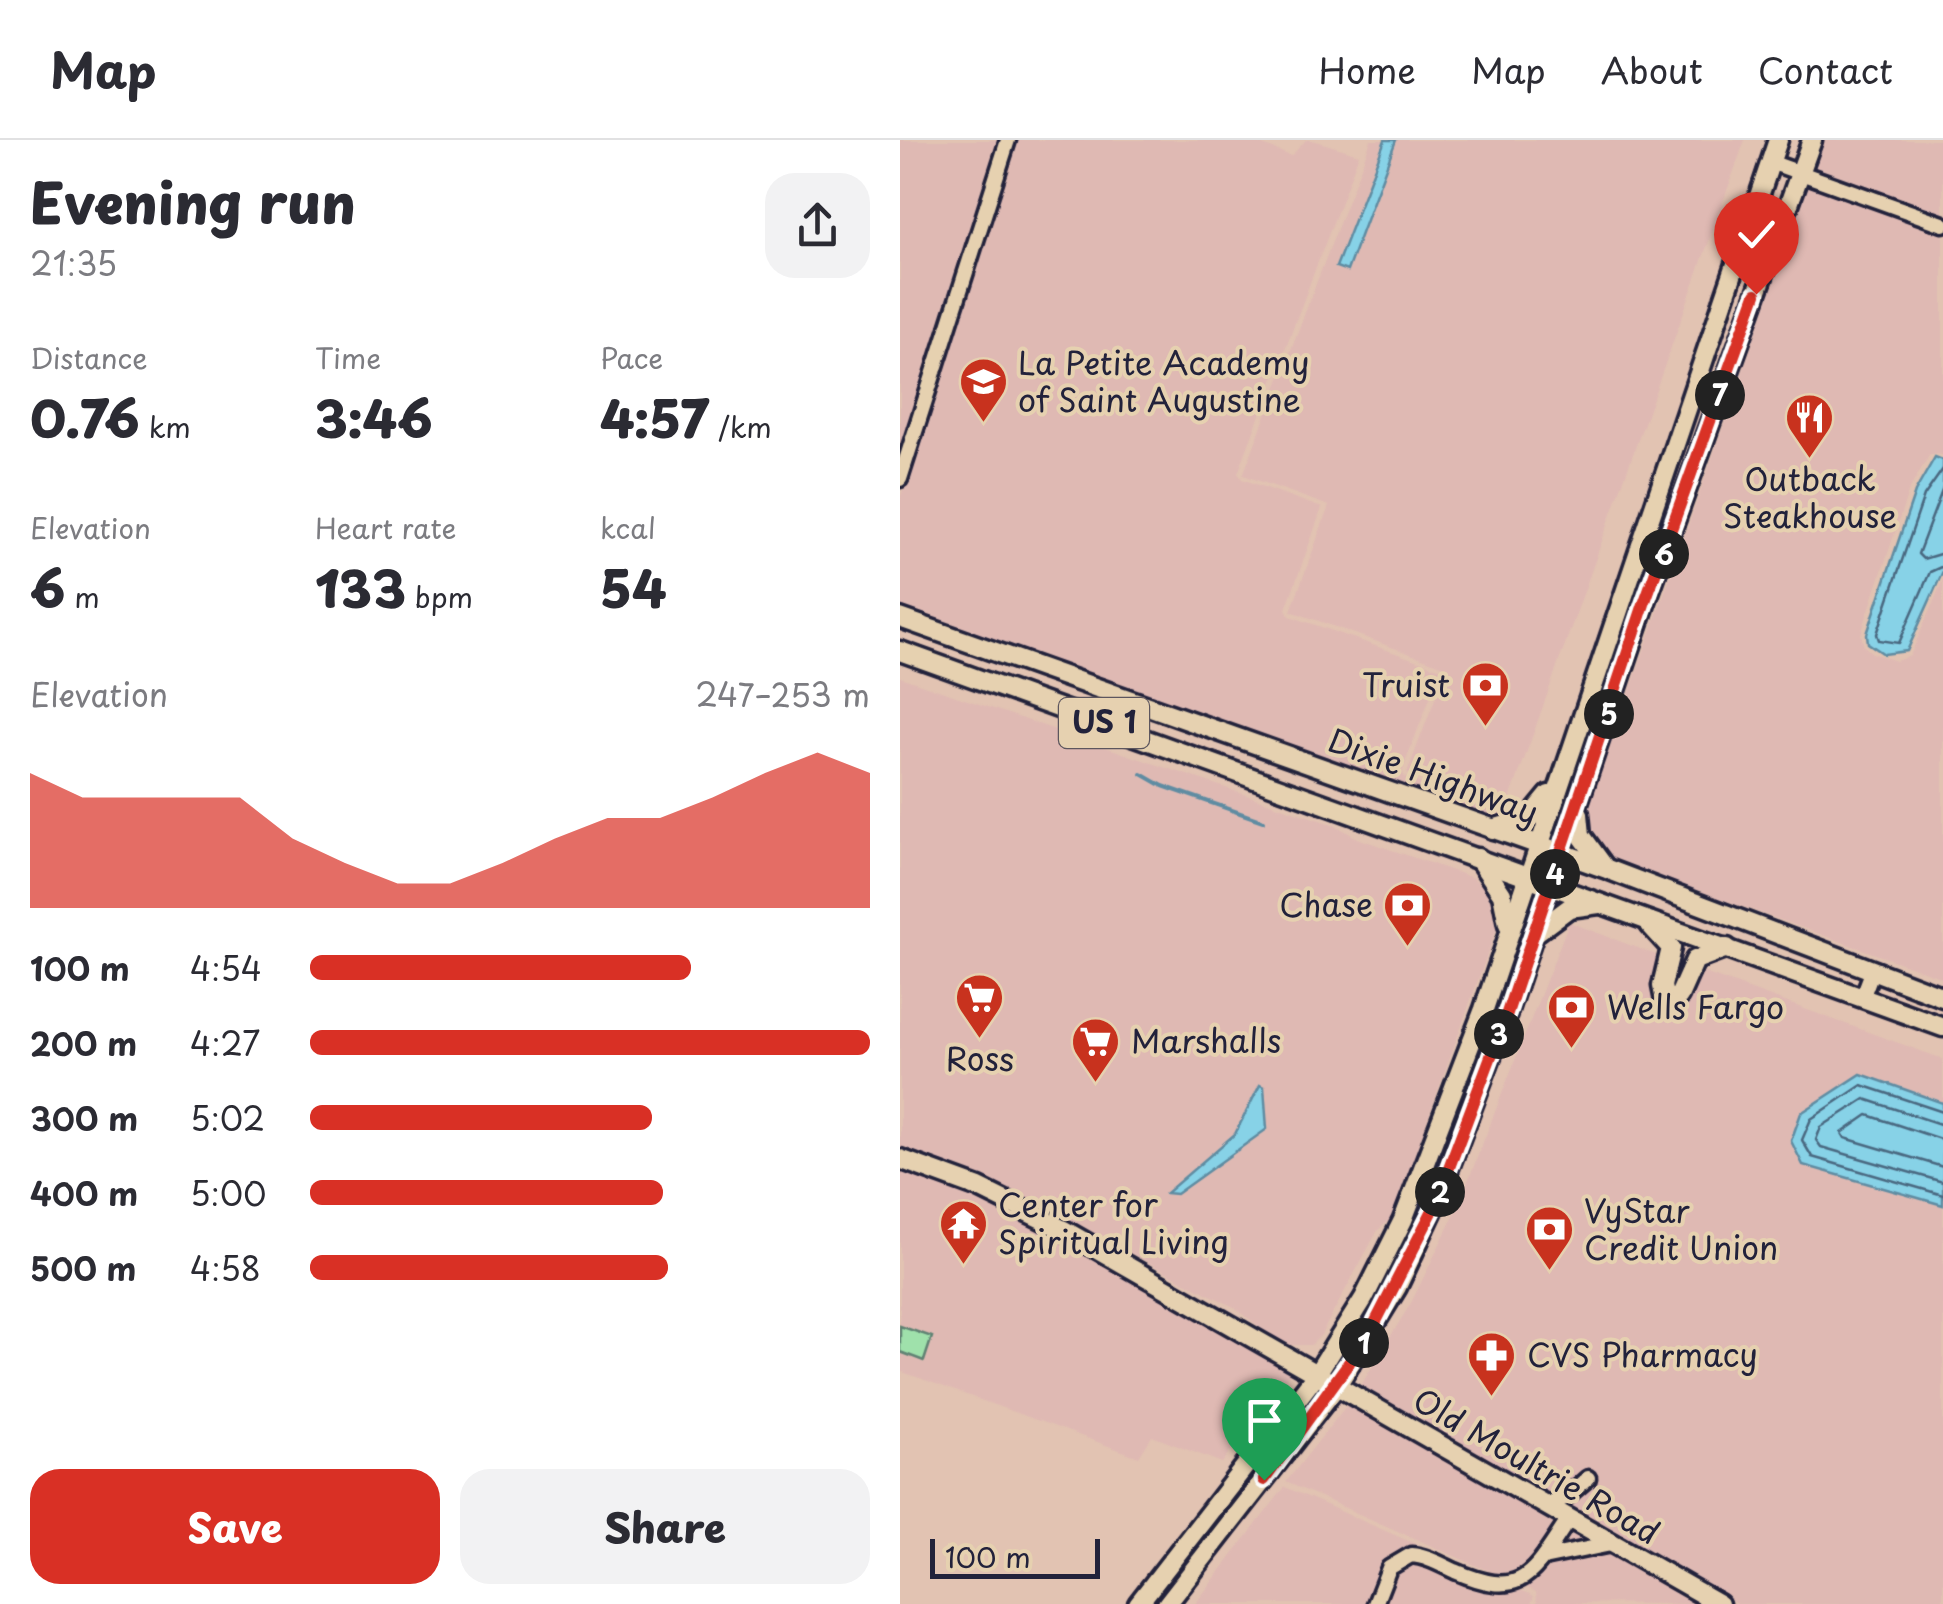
<!DOCTYPE html>
<html lang="en">
<head>
<meta charset="utf-8">
<style>
  body { margin:0; font-family:"Playpen Sans",sans-serif; background:#f2f2f3; color:#2b2b33; height:100vh; display:flex; flex-direction:column; font-size:38px; white-space:nowrap }
  * { box-sizing:border-box; margin:0 }
  p { font-size:32px; color:#7c7c81 }
  .icon { flex:none; width:55px; height:55px; fill:none; stroke:currentColor; stroke-width:2; stroke-linecap:round; stroke-linejoin:round }
  .map { position:relative; flex:1; overflow:hidden }
  .drawer { display:flex; flex-direction:column; background:#fff; width:900px }
  .drawer>* { flex:none }
  .scale { position:absolute; left:30px; bottom:25px; width:170px; box-sizing:border-box; padding-left:10px; border:5px solid #22223b; border-top:0; font-size:28px; line-height:35px; white-space:nowrap; color:#22223b; -webkit-text-stroke:8px #e6d1b0; paint-order:stroke }
  .pin { position:absolute; display:grid; place-items:center; width:85px; height:85px; color:#fff; margin:-102px -42px; border-radius:50% 50% 50% 0; rotate:-45deg; box-shadow:0 0 10px #0007 }
  .pin .icon { rotate:45deg }
  .km { position:absolute; width:50px; height:50px; margin:-25px; border-radius:50%; background:#222; color:#fff; font-size:28px; line-height:50px; text-align:center }
  .round { display:grid; place-items:center; flex:none; width:105px; height:105px; border-radius:30px; background:#f2f2f3 }
  .summary { display:flex; align-items:center; justify-content:space-between; height:170px; padding:0 30px }
  h1 { font-size:55px; font-weight:800; line-height:75px }
  .stats { display:grid; grid-template-columns:repeat(3,1fr); gap:15px; height:170px; padding:10px 30px }
  .stats div { display:grid; align-content:center }
  .stats b { font-size:50px; font-weight:800 }
  .stats small { font-size:28px; font-weight:400 }
  .stats p { font-size:28px }
  .chart { height:280px; padding:20px 30px }
  .chart p { display:flex; justify-content:space-between }
  .chart svg { width:100%; height:180px; margin-top:10px; fill:#d93025; opacity:.7 }
  .button { display:flex; gap:20px; margin-top:auto; padding:20px 30px }
  .button a { flex:1; height:115px; border-radius:30px; background:#d93025; color:#fff; font-size:40px; font-weight:800; line-height:115px; text-align:center }
  .button a+a { background:#f2f2f3; color:#2b2b33 }
  ul { padding:0 30px; list-style:none; font-size:32px }
  li { display:grid; grid-template-columns:160px 120px 1fr; align-items:center; height:75px }
  li i { height:25px; border-radius:12px; background:#d93025 }
  header { display:flex; align-items:center; gap:60px; box-sizing:border-box; height:140px; padding:0 50px; background:#fff; border-bottom:2px solid #e1e1e2 }
  header strong { font-size:48px }
  nav { display:flex; gap:55px; margin-inline-start:auto; font-size:35px }
  main { display:flex; flex:1; min-height:0 }
  .map>svg:first-child { display:block }
  .built { fill:#dfb9b3 }
  .green { fill:#9fe1ab; stroke:#608273; stroke-width:2.5 }
  .water { fill:#87d2e7; stroke:#5f8ca2; stroke-width:2.5 }
  .lines { fill:none; stroke-linecap:round; stroke-linejoin:round }
  .shore { stroke:#4a6880; stroke-width:2.5 }
  .stream { stroke:#5f8ca2; stroke-width:4 }
  .minor-casing { stroke:#22223b; stroke-width:21 }
  .major-casing { stroke:#22223b; stroke-width:25 }
  .minor { stroke:#e6d1b0; stroke-width:14 }
  .major { stroke:#e6d1b0; stroke-width:18 }
  .route-casing { stroke:#fff; stroke-width:20 }
  .route { stroke:#d93025; stroke-width:12 }
  .labels { text-anchor:middle; stroke-width:8; stroke-linejoin:round; paint-order:stroke }
  .shield { fill:#e6d1b0; stroke:#5d565e; stroke-width:2.5 }
  .shield-label { font-size:30px; font-weight:bold; fill:#22223b }
  .poi-label { font-size:32px; fill:#22223b; stroke:#e6d1b0; text-anchor:start }
  .street-label { font-size:32px; fill:#22223b; stroke:#e6d1b0 }
</style>
</head>
<body>
<header>
<strong>Map</strong>
<nav><a>Home</a><a>Map</a><a>About</a><a>Contact</a></nav>
</header>
<main>
<section class="drawer">
<div class="summary"><div><h1>Evening run</h1><p>21:35</p></div><a class="round"><svg class="icon" aria-label="share" viewBox="0 0 24 24"><path d="M12 15V3M7 8l5-5 5 5M5 13v7h14v-7"/></svg></a></div>
<div class="stats">
<div><p>Distance</p><b>0.76<small> km</small></b></div>
<div><p>Time</p><b>3:46</b></div>
<div><p>Pace</p><b>4:57<small> /km</small></b></div>
</div>
<div class="stats">
<div><p>Elevation</p><b>6<small> m</small></b></div>
<div><p>Heart rate</p><b>133<small> bpm</small></b></div>
<div><p>kcal</p><b>54</b></div>
</div>
<div class="chart"><p><span>Elevation</span>247–253 m</p>
<svg viewBox="0 0 160 44" preserveAspectRatio="none"><path d="M0 44V11L10 17L20 17L30 17L40 17L50 27L60 33L70 38L80 38L90 33L100 27L110 22L120 22L130 17L140 11L150 6L160 11V44z"/></svg>
</div>
<ul>
<li><b>100 m</b>4:54<i style="width:68%"></i></li>
<li><b>200 m</b>4:27<i style="width:100%"></i></li>
<li><b>300 m</b>5:02<i style="width:61%"></i></li>
<li><b>400 m</b>5:00<i style="width:63%"></i></li>
<li><b>500 m</b>4:58<i style="width:64%"></i></li>
</ul>
<div class="button"><a>Save</a><a>Share</a></div>
</section>
<div class="map">
<svg width="1043" height="1464" viewBox="0 0 1043 1464">
  <rect width="100%" height="100%" fill="#e2c3b2"/>
  <filter id="ink" filterUnits="userSpaceOnUse"><feTurbulence type="fractalNoise" baseFrequency=".01" numOctaves="2"/><feDisplacementMap in="SourceGraphic" scale="20" xChannelSelector="R" yChannelSelector="G"/><feConvolveMatrix kernelMatrix="1 2 1 2 8 2 1 2 1" color-interpolation-filters="sRGB"/></filter>
  <g filter="url(#ink)">
    <!-- built -->
    <g class="built">
      <polygon points="0,0 101,0 0,317"/>
      <polygon points="115,0 350,0 391,16 406,0 412,0 459,14 338,333 342,339 422,368 386,469 390,476 541,529 502,631 505,638 603,674 589,677 0,466 0,359"/>
      <polygon points="471,0 845,0 606,670 507,633 547,527 391,471 429,366 343,335"/>
      <polygon points="924,0 1043,0 1043,315 1030,314 1009,350 961,494 964,506 972,513 996,521 1010,516 1043,440 1043,838 703,717 688,694 685,678"/>
      <polygon points="0,537 437,686 457,698 573,738 597,758 598,785 492,1078 478,1090 421,1195 411,1205 391,1205 372,1197 334,1167 94,1043 0,1010"/>
      <polygon points="669,782 764,818 759,862 796,830 1043,919 1043,1464 838,1464 457,1252 512,1161 557,1069"/>
      <polygon points="0,1025 119,1073 393,1229 322,1323 252,1296 239,1317 0,1231 0,1212 24,1221 31,1197 0,1186"/>
      <polygon points="450,1261 664,1383 636,1422 607,1439 386,1342"/>
      <polygon points="385,1347 634,1456 631,1464 295,1464"/>
      <polygon points="675,1390 807,1464 637,1463 636,1452 624,1446 647,1430"/>
    </g>
    <!-- green -->
    <polygon class="green" points="0,1186 32,1197 24,1221 0,1212"/>
    <!-- water -->
    <g class="water">
      <polygon points="485,0 496,0 447,131 436,127"/>
      <polygon points="1035,317 1043,320 1043,431 1007,511 984,514 968,503 967,494 1015,352"/>
      <polygon points="961,934 1043,963 1043,1065 903,1025 891,1001 901,973"/>
      <polygon points="360,945 364,947 367,989 276,1054 266,1053 335,994"/>
    </g>
    <g class="lines">
      <!-- shore -->
      <g class="shore">
        <polyline points="1043,329 1024,356 977,494 979,500 999,503 1030,432 1043,426"/>
        <polyline points="1043,348 1018,414 1023,419 1043,413"/>
        <polyline points="1043,972 962,945 911,979 902,1000 912,1017 1043,1055"/>
        <polyline points="1043,985 965,959 921,987 916,1000 921,1007 1043,1042"/>
        <polyline points="1043,1000 968,975 942,993 945,998 1043,1027"/>
      </g>
      <!-- stream -->
      <polyline class="stream" points="242,634 263,646 363,681"/>
      <defs>
        <g id="minor">
          <polyline points="870,22 1043,84"/>
          <polyline points="0,339 108,0"/>
          <polyline points="962,858 972,832"/>
          <polyline points="644,1365 665,1358 688,1338"/>
          <polyline points="643,1418 711,1404"/>
          <path d="M475,1464L489,1428L511,1415C526,1416 540,1424 555,1431C624,1461 632,1434 669,1379"/>
        </g>
        <g id="major">
          <polyline points="0,478 707,729 1043,857"/>
          <polyline points="0,511 1043,887"/>
          <polyline points="679,674 681,695 703,725"/>
          <polyline points="593,689 630,678 649,655"/>
          <polyline points="578,718 602,754 608,784"/>
          <polyline points="750,785 771,808 762,846 765,861 779,856 795,820 827,808"/>
          <polyline points="638,791 669,768 699,764"/>
          <polyline points="0,1019 79,1048 164,1090 819,1464"/>
          <polyline points="238,1464 416,1235 464,1158 503,1080 584,869 878,0"/>
          <polyline points="267,1464 436,1247 497,1147 533,1070 605,879 745,464 912,0"/>
        </g>
      </defs>
      <!-- minor casing -->
      <use href="#minor" class="minor-casing"/>
      <!-- major casing -->
      <use href="#major" class="major-casing"/>
      <!-- minor -->
      <use href="#minor" class="minor"/>
      <!-- major -->
      <use href="#major" class="major"/>
    </g>
  </g>
  <g class="lines" filter="url(#ink)">
    <defs>
      <polyline id="route" points="364,1340 469,1195 533,1070 605,879 744,464 856,154"/>
    </defs>
    <!-- route casing -->
    <use href="#route" class="route-casing"/>
    <!-- route -->
    <use href="#route" class="route"/>
  </g>
  <!-- icons -->
  <defs>
    <symbol id="school-pin" viewBox="-11 -11 22 30"><path d="M0 17L-7.5 6A9.5 9.5 0 1 1 7.5 6Z" fill="#c8321e" stroke="#e6d1b0"/><path d="M0-5L7-2L0 1L-7-2ZM-4 1L0 2.5L4 1V4Q0 6-4 4Z" fill="#fff"/></symbol>
    <symbol id="restaurant-pin" viewBox="-11 -11 22 30"><path d="M0 17L-7.5 6A9.5 9.5 0 1 1 7.5 6Z" fill="#c8321e" stroke="#e6d1b0"/><path d="M-5-6h1v4h1v-4h1v4h1v-4h1v5L-1.5 .5V6h-2V.5L-5-1ZM5-6V6H3V1.5H1.5Q1.5-4 5-6Z" fill="#fff"/></symbol>
    <symbol id="bank-pin" viewBox="-11 -11 22 30"><path d="M0 17L-7.5 6A9.5 9.5 0 1 1 7.5 6Z" fill="#c8321e" stroke="#e6d1b0"/><path d="M-6-4H6V4H-6ZM0-2.3a2.3 2.3 0 1 0 0 4.6a2.3 2.3 0 1 0 0-4.6Z" fill="#fff"/></symbol>
    <symbol id="supermarket-pin" viewBox="-11 -11 22 30"><path d="M0 17L-7.5 6A9.5 9.5 0 1 1 7.5 6Z" fill="#c8321e" stroke="#e6d1b0"/><path d="M-6-5.5h2.5l.6 2H6L4.5 2H-2.5L-4.4-4H-6ZM-1.5 3.2a1.3 1.3 0 1 0 .1 0ZM3 3.2a1.3 1.3 0 1 0 .1 0Z" fill="#fff"/></symbol>
    <symbol id="temple-pin" viewBox="-11 -11 22 30"><path d="M0 17L-7.5 6A9.5 9.5 0 1 1 7.5 6Z" fill="#c8321e" stroke="#e6d1b0"/><path d="M0-6L5-2H3V0L6.5 2.5H4V6H1.5V3h-3V6H-4V2.5H-6.5L-3 0V-2H-5Z" fill="#fff"/></symbol>
    <symbol id="pharmacy-pin" viewBox="-11 -11 22 30"><path d="M0 17L-7.5 6A9.5 9.5 0 1 1 7.5 6Z" fill="#c8321e" stroke="#e6d1b0"/><path d="M-2-6h4v4h4v4h-4v4h-4v-4h-4v-4h4Z" fill="#fff"/></symbol>
  </defs>
  <g fill-rule="evenodd">
    <use href="#school-pin" x="56" y="214" width="55" height="75"/>
    <use href="#restaurant-pin" x="882" y="250" width="55" height="75"/>
    <use href="#bank-pin" x="558" y="518" width="55" height="75"/>
    <use href="#bank-pin" x="480" y="738" width="55" height="75"/>
    <use href="#supermarket-pin" x="52" y="830" width="55" height="75"/>
    <use href="#bank-pin" x="644" y="840" width="55" height="75"/>
    <use href="#supermarket-pin" x="168" y="874" width="55" height="75"/>
    <use href="#temple-pin" x="36" y="1056" width="55" height="75"/>
    <use href="#bank-pin" x="622" y="1062" width="55" height="75"/>
    <use href="#pharmacy-pin" x="564" y="1188" width="55" height="75"/>
  </g>
  <g class="labels">
    <!-- shield labels -->
    <rect class="shield" x="159" y="558" width="90" height="50" rx="8"/>
    <g class="shield-label">
      <text x="204" y="593">US 1</text>
    </g>
    <!-- poi labels -->
    <g class="poi-label">
      <text x="118" y="235">La Petite Academy<tspan x="118" dy="37">of Saint Augustine</tspan></text>
      <text x="910" y="351" text-anchor="middle">Outback<tspan x="910" dy="37">Steakhouse</tspan></text>
      <text x="550" y="557" text-anchor="end">Truist</text>
      <text x="473" y="777" text-anchor="end">Chase</text>
      <text x="707" y="879">Wells Fargo</text>
      <text x="231" y="913">Marshalls</text>
      <text x="80" y="931" text-anchor="middle">Ross</text>
      <text x="98" y="1077">Center for<tspan x="98" dy="37">Spiritual Living</tspan></text>
      <text x="684" y="1083">VyStar<tspan x="684" dy="37">Credit Union</tspan></text>
      <text x="627" y="1227">CVS Pharmacy</text>
    </g>
    <!-- street labels -->
    <g class="street-label">
      <text transform="translate(533 637) rotate(20)" y="11">Dixie Highway</text>
      <text transform="translate(636 1327) rotate(30)" y="11">Old Moultrie Road</text>
    </g>
  </g>
</svg>
<div class="scale">100 m</div>
<div class="pin" style="left:364px;top:1340px;background:#1e9e55"><svg class="icon" aria-label="arrive" viewBox="0 0 24 24"><path d="M6 21V4h12l-3 4 3 4H6"/></svg></div>
<div class="pin" style="left:856px;top:154px;background:#d93025"><svg class="icon" aria-label="check" viewBox="0 0 24 24"><path d="M5 12l5 5 9-10"/></svg></div>
<b class="km" style="left:464px;top:1203px">1</b>
<b class="km" style="left:540px;top:1052px">2</b>
<b class="km" style="left:599px;top:894px">3</b>
<b class="km" style="left:655px;top:734px">4</b>
<b class="km" style="left:709px;top:574px">5</b>
<b class="km" style="left:764px;top:414px">6</b>
<b class="km" style="left:820px;top:255px">7</b>
</div>
</main>
</body>
</html>
